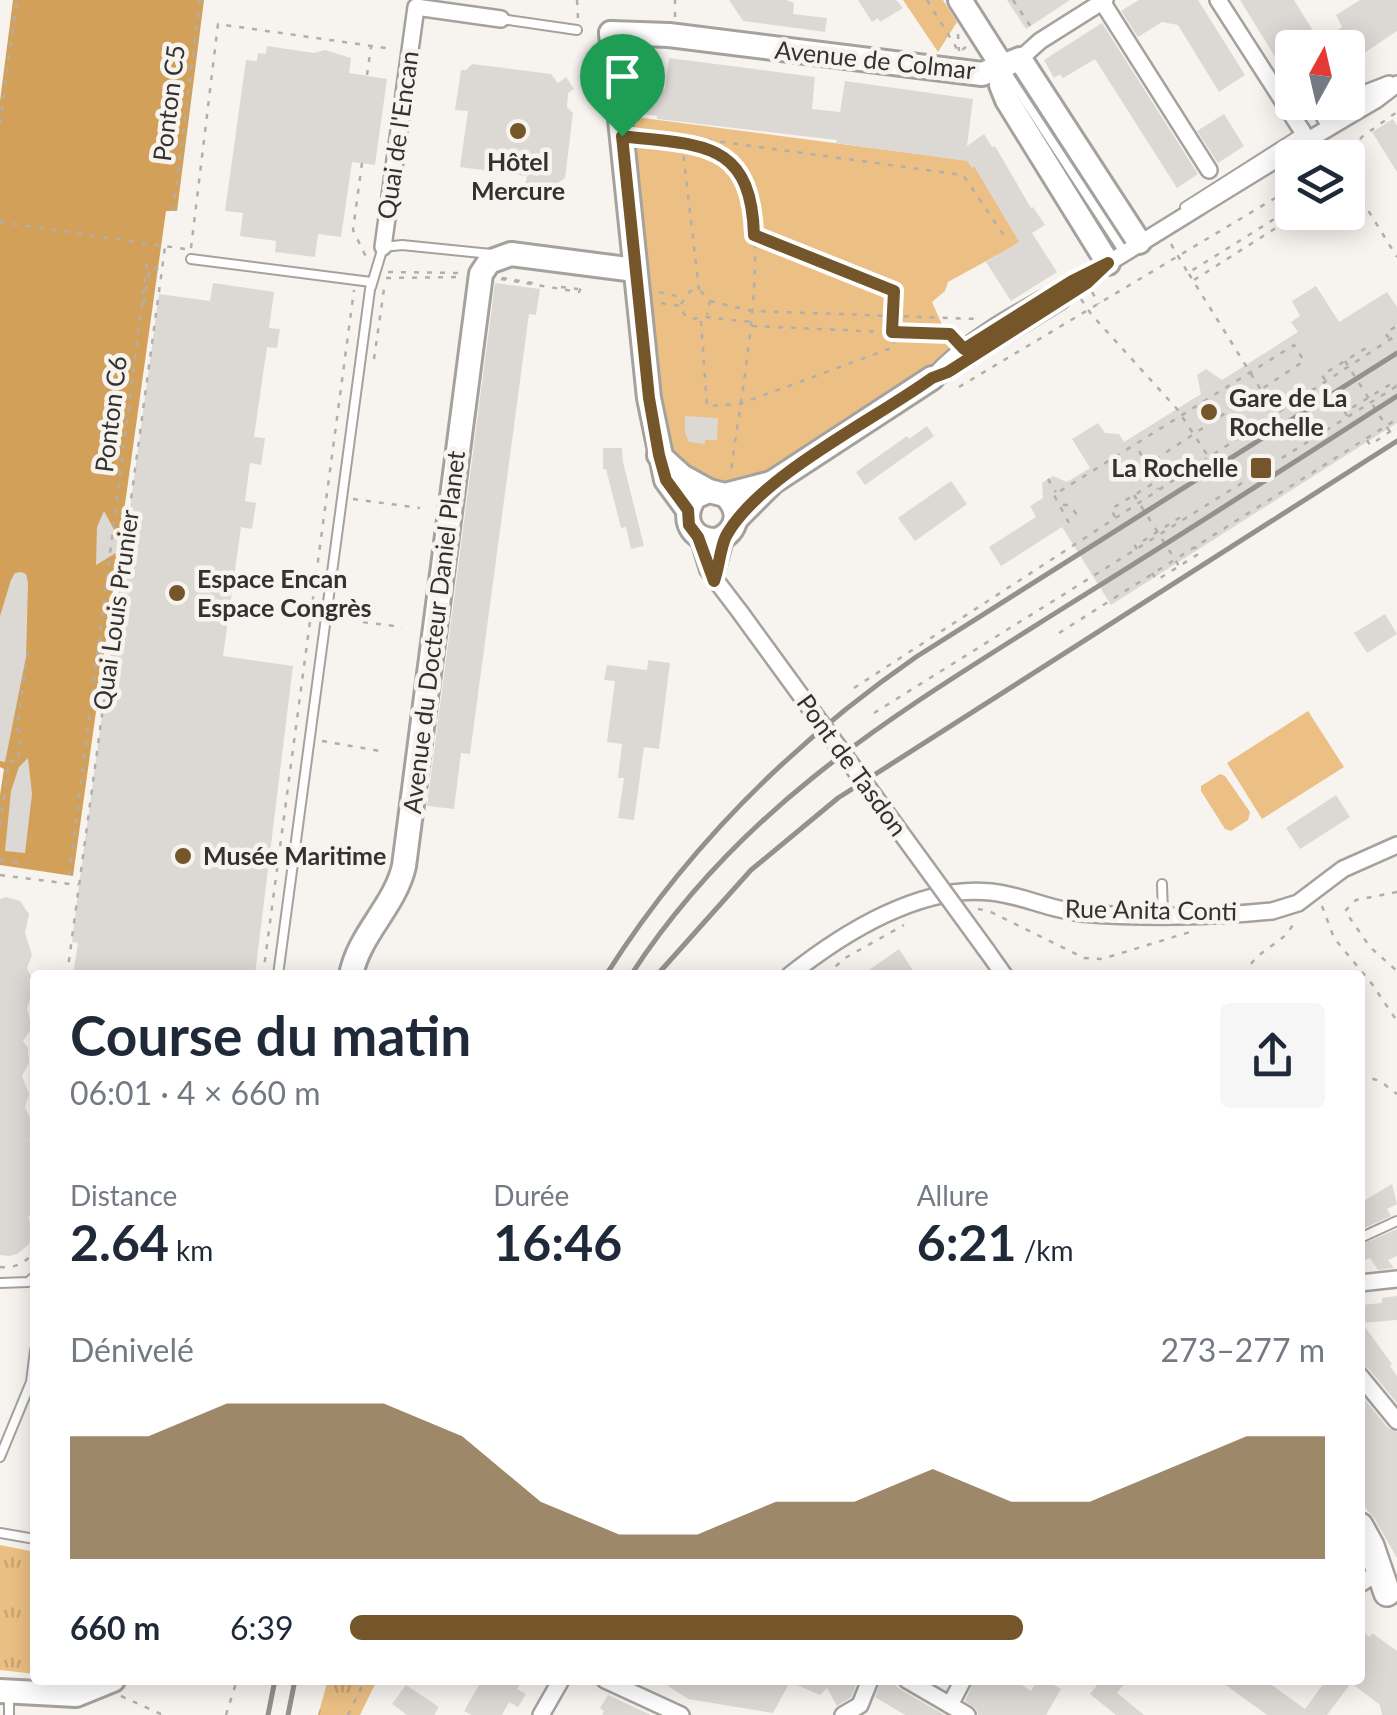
<!DOCTYPE html>
<html lang="fr">
<head>
<meta charset="utf-8">
<style>
  body { margin:0; font-family:Lato,sans-serif; background:#f6f6f7; color:#1f2937; height:100vh; display:flex; flex-direction:column; font-size:38px; white-space:nowrap }
  * { box-sizing:border-box; margin:0 }
  p { font-size:32px; color:#747a83 }
  .icon { flex:none; width:55px; height:55px; fill:none; stroke:currentColor; stroke-width:2; stroke-linecap:round; stroke-linejoin:round }
  .map { position:relative; flex:1; overflow:hidden }
  .details { position:absolute; left:30px; top:970px; width:1335px; height:715px; display:flex; flex-direction:column; background:#fff; border-radius:10px; box-shadow:0 5px 25px #0003 }
  .details>* { flex:none }
  .needle { width:65px; rotate:8deg }
  .tools { position:absolute; left:1275px; top:30px; display:grid; gap:20px }
  .tools a { display:grid; place-items:center; width:90px; height:90px; border-radius:10px; background:#fff; box-shadow:0 5px 25px #0003; font-size:50px }
  .pin { position:absolute; display:grid; place-items:center; width:85px; height:85px; color:#fff; margin:-102px -42px; border-radius:50% 50% 50% 0; rotate:-45deg; box-shadow:0 0 10px #0007 }
  .pin .icon { rotate:45deg }
  .round { display:grid; place-items:center; flex:none; width:105px; height:105px; border-radius:10px; background:#f6f6f7 }
  .headline { display:flex; align-items:center; justify-content:space-between; height:170px; padding:0 40px }
  h1 { font-size:55px; font-weight:700; line-height:75px }
  .figures { display:grid; grid-template-columns:repeat(3,1fr); gap:15px; height:170px; padding:10px 40px }
  .figures div { display:grid; align-content:center }
  .figures b { font-size:50px; font-weight:700 }
  .figures small { font-size:28px; font-weight:400 }
  .figures p { font-size:28px }
  .chart { height:280px; padding:20px 40px }
  .chart p { display:flex; justify-content:space-between }
  .chart svg { width:100%; height:180px; margin-top:10px; fill:#75562b; opacity:.7 }
  ul { padding:0 40px; list-style:none; font-size:32px }
  li { display:grid; grid-template-columns:160px 120px 1fr; align-items:center; height:75px }
  li i { height:25px; border-radius:12px; background:#75562b }
  .map>svg:first-child { display:block }
  .grass { fill:url(#grass-tufts) }
  .park { fill:#ecc085 }
  .water { fill:#d3a059 }
  .building { fill:#dcd9d5 }
  .lines { fill:none; stroke-linecap:round; stroke-linejoin:round }
  .lane-casing { stroke:#a5a29e; stroke-width:12 }
  .street-casing { stroke:#a5a29e; stroke-width:20 }
  .secondary-casing { stroke:#a5a29e; stroke-width:28 }
  .primary-casing { stroke:#a5a29e; stroke-width:30 }
  .path { stroke:#b1aeab; stroke-width:2.5; stroke-dasharray:5 8; stroke-linecap:butt }
  .lane { stroke:#fff; stroke-width:8 }
  .street { stroke:#fff; stroke-width:15 }
  .secondary { stroke:#fff; stroke-width:22 }
  .primary { stroke:#fff; stroke-width:25 }
  .rail { stroke:#93908e; stroke-width:5 }
  .street-bridge-casing { stroke:#a5a29e; stroke-width:20; stroke-linecap:butt }
  .street-bridge { stroke:#fff; stroke-width:15 }
  .route-casing { stroke:#fff; stroke-width:20 }
  .route { stroke:#75562b; stroke-width:12 }
  .poi-dot { fill:#75562b; stroke:#f7f4f0; stroke-width:4 }
  .labels { text-anchor:middle; stroke-width:9; stroke-linejoin:round; paint-order:stroke }
  .street-label { font-size:25px; fill:#343231; stroke:#f7f4f0 }
  .poi-label { font-size:25px; font-weight:bold; fill:#343231; stroke:#f7f4f0; text-anchor:start }
</style>
</head>
<body>
<div class="map">
<svg width="1397" height="1715" viewBox="0 0 1397 1715">
  <defs>
    <pattern id="grass-tufts" width="24" height="20" patternUnits="userSpaceOnUse" patternTransform="scale(2.5)"><rect width="24" height="20" fill="#ecc085"/><path d="M3 7l-1-3M5 7V3M7 7l1-3M15 17l-1-3M17 17v-4M19 17l1-3" fill="none" stroke="#cba573"/></pattern>
  </defs>
  <rect width="100%" height="100%" fill="#f7f4f0"/>
  <!-- grass -->
  <g class="grass">
    <polygon points="0,1545 35,1552 35,1674 0,1670"/>
    <polygon points="328,1680 377,1680 360,1715 318,1715"/>
  </g>
  <!-- park -->
  <g class="park">
    <polygon points="903,0 943,0 957,22 938,52"/>
    <polygon points="620,115 971,161 1023,241 948,282 945,291 932,302 955,354 894,405 725,495 659,455"/>
    <polygon points="1308,711 1344,767 1262,819 1227,763"/>
    <polygon points="1220,774 1225,776 1250,812 1248,820 1231,831 1225,829 1201,791 1201,786"/>
  </g>
  <!-- water -->
  <polygon class="water" points="13,0 204,0 177,211 166,211 73,876 0,865 0,795 4,769 0,767 0,101"/>
  <!-- building -->
  <g class="building">
    <polygon points="729,0 786,0 794,3 793,14 827,18 825,32 743,21"/>
    <polygon points="858,0 896,0 903,8 880,22 878,18 872,22"/>
    <polygon points="1007,0 1070,0 1026,29"/>
    <polygon points="1139,0 1198,0 1245,75 1219,92 1178,25 1162,22 1138,37 1121,11"/>
    <polygon points="1240,0 1294,0 1320,42 1342,27 1336,15 1360,0 1397,0 1397,31 1348,64 1348,48 1292,48 1292,84"/>
    <polygon points="1102,23 1198,174 1177,188 1095,59 1063,78 1060,74 1054,78 1044,60"/>
    <polygon points="267,46 314,53 325,50 351,58 349,73 387,79 375,165 352,162 341,237 318,234 315,257 275,252 276,241 240,236 243,213 225,211 246,60 257,61 258,53 266,54"/>
    <polygon points="669,58 815,77 812,109 840,112 845,81 973,99 967,146 984,134 992,147 995,146 1031,208 1033,207 1045,225 1032,233 1057,272 1011,301 986,262 1019,242 974,166 972,168 967,161 836,143 837,140 657,119 657,116 642,114 646,86 665,89"/>
    <polygon points="472,64 551,74 558,83 566,77 574,89 568,93 567,107 573,113 565,178 551,188 545,188 544,195 524,192 527,176 460,167 468,111 455,110 461,70 466,70"/>
    <polygon points="1224,114 1244,146 1218,163 1197,131"/>
    <polygon points="1393,119 1397,126 1397,172 1372,132"/>
    <polygon points="213,283 274,292 269,328 280,329 277,348 267,347 254,437 265,438 261,465 250,463 245,501 256,503 252,529 241,527 223,656 293,666 255,975 73,975 78,943 72,942 79,885 159,294 210,301"/>
    <polygon points="495,283 540,289 536,315 529,314 470,754 461,753 454,809 427,806"/>
    <polygon points="1316,286 1339,322 1387,292 1397,307 1397,423 1111,605 1062,527 1001,566 989,547 1036,517 1030,506 1043,498 1042,483 1053,476 1067,482 1090,468 1072,439 1098,423 1105,433 1119,434 1124,442 1201,394 1197,375 1206,369 1222,380 1298,332 1291,322 1300,316 1292,301"/>
    <polygon points="685,416 718,418 717,440 705,440 705,444 689,442 685,433"/>
    <polygon points="927,426 934,436 865,485 856,472 907,436 909,439"/>
    <polygon points="603,448 622,448 623,462 644,546 631,549 626,527 621,528 606,469 603,469"/>
    <polygon points="951,481 967,504 915,541 898,518"/>
    <polygon points="104,511 124,548 96,565 97,527"/>
    <polygon points="21,572 26,574 28,583 26,657 5,762 0,761 0,616 11,580 15,573"/>
    <polygon points="1385,614 1397,634 1367,653 1354,633"/>
    <polygon points="648,660 670,663 659,749 644,747 634,820 618,818 624,778 618,778 622,744 607,742 615,681 604,680 607,665 647,670"/>
    <polygon points="28,758 32,794 25,853 5,851 11,791 19,767"/>
    <polygon points="1336,795 1350,817 1300,849 1286,828"/>
    <polygon points="6,897 20,901 29,914 25,933 32,955 27,968 35,985 27,1008 32,1028 23,1041 28,1048 29,1063 22,1076 29,1094 25,1107 33,1125 29,1140 35,1147 35,1172 30,1181 35,1189 35,1208 28,1217 32,1228 29,1244 17,1254 9,1256 0,1255 0,899"/>
    <polygon points="899,949 916,975 862,975"/>
    <polygon points="1392,1184 1397,1204 1387,1209 1391,1216 1360,1230 1360,1203"/>
    <polygon points="1397,1229 1397,1256 1388,1260 1394,1268 1378,1270 1370,1258 1360,1262 1360,1245"/>
    <polygon points="1397,1296 1397,1320 1362,1323 1392,1364 1390,1366 1397,1376 1397,1403 1369,1369 1360,1365 1360,1305 1382,1303 1382,1298"/>
    <polygon points="1360,1394 1388,1428 1397,1432 1397,1558 1374,1518 1360,1501"/>
    <polygon points="1360,1630 1370,1637 1372,1633 1397,1651 1397,1715 1382,1715 1380,1705 1351,1683 1327,1715 1267,1715 1219,1680 1265,1680 1305,1709 1326,1680 1360,1680"/>
    <polygon points="482,1680 522,1680 517,1689 526,1694 518,1707 509,1702 502,1715 472,1715 464,1711"/>
    <polygon points="659,1680 858,1680 851,1697 837,1706 827,1688 820,1695 790,1682 773,1713 688,1699"/>
    <polygon points="881,1680 893,1680 890,1681 901,1690 945,1715 905,1715 875,1697"/>
    <polygon points="974,1680 1016,1681 1031,1691 1038,1680 1045,1680 1061,1689 1046,1715 978,1715 976,1709 965,1701"/>
    <polygon points="1101,1680 1127,1680 1117,1693 1144,1715 1116,1715 1090,1694"/>
    <polygon points="406,1685 439,1707 434,1715 407,1715 392,1704"/>
    <polygon points="608,1695 651,1715 602,1715 604,1711 600,1708"/>
  </g>
  <g class="lines">
    <defs>
      <g id="lane">
        <polyline points="501,19 577,30"/>
        <polyline points="1009,76 1124,252"/>
        <polyline points="1185,207 1303,132"/>
        <polyline points="191,259 371,282 278,975"/>
        <polyline points="371,287 383,247 402,245 491,254"/>
        <polyline points="1162,884 1163,914"/>
        <polyline points="1360,1238 1397,1221"/>
        <polyline points="0,1283 28,1282 35,1276"/>
        <polyline points="0,1457 31,1382 35,1350"/>
        <polyline points="0,1533 35,1539"/>
        <polyline points="9,1715 9,1696"/>
      </g>
      <g id="street">
        <polyline points="1101,0 1209,170"/>
        <polyline points="1218,0 1308,140"/>
        <polyline points="1020,59 1040,41 1105,0"/>
        <polyline points="1325,118 1366,93 1389,84"/>
        <polyline points="383,247 416,7 501,19"/>
        <polyline points="941,375 1062,300"/>
        <path d="M932,378C979,326 1050,298 1110,262C1198,208 1286,152 1376,100L1397,84"/>
        <polyline points="698,537 708,570 740,612"/>
        <polyline points="714,581 726,536"/>
        <polyline points="987,951 1004,975"/>
        <path d="M790,975C843,933 921,884 991,892C1022,895 1050,910 1081,913C1139,918 1214,917 1272,911L1298,903L1343,869L1397,845"/>
        <polyline points="1360,1283 1397,1279"/>
        <polyline points="1360,1376 1397,1421"/>
        <polyline points="1360,1584 1371,1577"/>
        <polyline points="605,1680 681,1715"/>
        <polyline points="907,1680 950,1705 963,1680"/>
        <polyline points="950,1705 967,1715"/>
        <polyline points="541,1715 561,1680"/>
        <polyline points="843,1715 860,1705 870,1680"/>
      </g>
      <g id="secondary">
        <polyline points="960,0 1002,66"/>
        <polyline points="611,33 669,35 982,74 1020,59 1139,242"/>
        <polyline points="611,33 649,398 666,480 688,510"/>
        <polyline points="1002,66 1001,85 1007,100 1108,263"/>
        <polyline points="659,455 682,476 709,491"/>
        <path d="M725,495C742,511 738,531 717,540C691,541 680,518 695,497L709,491L725,495L771,483"/>
        <polyline points="736,519 773,482 932,378"/>
        <path d="M351,975C359,934 395,906 404,866L481,274L489,262L511,254L635,270"/>
        <polyline points="0,1691 76,1695 113,1680"/>
      </g>
      <polyline id="primary" points="1360,1526 1371,1546 1387,1593"/>
    </defs>
    <!-- lane casing -->
    <use href="#lane" class="lane-casing"/>
    <!-- street casing -->
    <use href="#street" class="street-casing"/>
    <!-- secondary casing -->
    <use href="#secondary" class="secondary-casing"/>
    <!-- primary casing -->
    <use href="#primary" class="primary-casing"/>
    <!-- path -->
    <g class="path">
      <polyline points="577,0 578,18"/>
      <polyline points="927,0 959,52 966,47"/>
      <polyline points="1013,0 1031,27"/>
      <polyline points="675,17 675,0"/>
      <polyline points="958,34 959,51"/>
      <polyline points="367,75 371,47"/>
      <polyline points="0,124 17,0"/>
      <polyline points="643,131 963,175 1005,237"/>
      <path d="M641,138C673,142 712,140 735,166C779,215 738,407 731,472"/>
      <polyline points="682,143 699,290"/>
      <polyline points="1342,158 1363,136 1397,112"/>
      <polyline points="362,163 353,230 367,259"/>
      <polyline points="1348,178 1397,257"/>
      <polyline points="173,211 200,0"/>
      <polyline points="0,222 185,249"/>
      <polyline points="1171,244 1188,273 1292,208"/>
      <polyline points="191,248 218,24 393,49"/>
      <polyline points="388,272 460,273"/>
      <polyline points="1189,274 1274,411"/>
      <polyline points="386,278 463,277"/>
      <polyline points="502,278 539,284"/>
      <polyline points="501,279 579,292 582,285"/>
      <polyline points="1194,280 1301,212"/>
      <polyline points="561,287 578,289"/>
      <polyline points="659,292 681,297"/>
      <polyline points="1092,292 1099,304"/>
      <polyline points="1081,299 1091,314 1177,409 1208,456"/>
      <polyline points="710,301 752,311 978,319"/>
      <polyline points="144,303 150,268 162,269"/>
      <polyline points="661,303 681,306 684,314 692,319 705,317 751,322"/>
      <polyline points="681,304 690,291 702,292 710,301 707,315"/>
      <polyline points="701,321 707,406 740,404 894,347 894,291 754,235"/>
      <polyline points="752,326 953,335"/>
      <polyline points="1389,338 1385,333 1397,326"/>
      <polyline points="374,359 384,289"/>
      <polyline points="1345,361 1390,432"/>
      <polyline points="1325,380 1322,375 1366,348 1368,351"/>
      <polyline points="959,387 1292,188"/>
      <polyline points="1347,416 1345,412 1394,382 1396,386"/>
      <polyline points="1367,440 1370,445 1397,427"/>
      <polyline points="1048,479 1056,492"/>
      <polyline points="1134,495 1179,566"/>
      <polyline points="353,499 420,508"/>
      <polyline points="1063,505 1069,505 1079,517"/>
      <polyline points="1115,517 1111,509 1154,483 1158,489"/>
      <polyline points="1069,523 1054,495 1294,345 1304,361 1147,465 1135,444"/>
      <polyline points="1137,549 1135,546 1179,518 1182,522"/>
      <polyline points="1152,573 1157,580 1200,553 1195,547"/>
      <polyline points="363,622 402,627"/>
      <polyline points="1059,633 1397,419"/>
      <polyline points="854,688 1397,335"/>
      <polyline points="874,713 1397,386"/>
      <polyline points="322,741 386,752"/>
      <polyline points="0,825 9,761 18,762 21,733 17,729 28,651"/>
      <polyline points="0,860 28,864"/>
      <polyline points="0,875 78,885"/>
      <polyline points="69,875 148,255"/>
      <polyline points="1397,892 1356,900 1345,911 1370,947 1397,971"/>
      <polyline points="1322,906 1334,938 1372,984 1397,1021"/>
      <polyline points="978,909 989,911 1084,958 1102,959 1190,932"/>
      <polyline points="67,975 165,247"/>
      <polyline points="263,975 354,290"/>
      <polyline points="826,975 845,958 904,925"/>
      <path d="M1244,975C1258,946 1284,946 1294,922"/>
      <polyline points="1360,1075 1380,1081 1397,1094"/>
      <path d="M0,1267C15,1269 29,1262 35,1248"/>
      <polyline points="121,1696 163,1715"/>
      <polyline points="226,1715 237,1680"/>
      <polyline points="348,1715 365,1680"/>
    </g>
    <!-- lane -->
    <use href="#lane" class="lane"/>
    <!-- street -->
    <use href="#street" class="street"/>
    <!-- secondary -->
    <use href="#secondary" class="secondary"/>
    <!-- primary -->
    <use href="#primary" class="primary"/>
    <!-- rail -->
    <g class="rail">
      <path d="M606,975C687,847 792,743 916,657L1397,353"/>
      <path d="M631,975C742,804 897,713 1065,607C1176,538 1287,467 1397,396"/>
      <polyline points="657,975 751,870 838,798 1397,441"/>
      <polyline points="268,1715 275,1680"/>
      <polyline points="288,1715 295,1680"/>
    </g>
    <defs>
      <polyline id="street-bridge" points="740,612 987,951"/>
    </defs>
    <!-- street-bridge casing -->
    <use href="#street-bridge" class="street-bridge-casing"/>
    <!-- street-bridge -->
    <use href="#street-bridge" class="street-bridge"/>
  </g>
  <g class="lines">
    <defs>
      <path id="route" d="M622,136C699,146 751,138 754,235L894,291L892,332L950,334L964,349L1072,281L1108,263L1087,283L948,372L932,378C874,420 759,476 726,536C720,548 719,568 714,581L698,537L689,525L688,510L666,480L659,455L649,398Z"/>
    </defs>
    <!-- route casing -->
    <use href="#route" class="route-casing"/>
    <!-- route -->
    <use href="#route" class="route"/>
  </g>
  <!-- markers -->
  <g class="poi-dot">
    <circle cx="518" cy="131" r="10"/>
    <circle cx="1209" cy="412" r="10"/>
    <rect x="1249" y="456" width="24" height="24" rx="5"/>
    <circle cx="177" cy="593" r="10"/>
    <circle cx="183" cy="856" r="10"/>
  </g>
  <g class="labels">
    <!-- street labels -->
    <g class="street-label">
      <text transform="translate(875 60) rotate(6)" y="9">Avenue de Colmar</text>
      <text transform="translate(169 103) rotate(-83)" y="9">Ponton C5</text>
      <text transform="translate(398 135) rotate(-82)" y="9">Quai de l'Encan</text>
      <text transform="translate(111 414) rotate(-83)" y="9">Ponton C6</text>
      <text transform="translate(116 610) rotate(-82)" y="9">Quai Louis Prunier</text>
      <text transform="translate(434 632) rotate(-83)" y="9">Avenue du Docteur Daniel Planet</text>
      <text transform="translate(852 765) rotate(54)" y="9">Pont de Tasdon</text>
      <text transform="translate(1151 910) rotate(1)" y="9">Rue Anita Conti</text>
    </g>
    <!-- poi labels -->
    <g class="poi-label">
      <text x="518" y="171" text-anchor="middle">Hôtel<tspan x="518" dy="29">Mercure</tspan></text>
      <text x="1229" y="407">Gare de La<tspan x="1229" dy="29">Rochelle</tspan></text>
      <text x="1238" y="477" text-anchor="end">La Rochelle</text>
      <text x="197" y="588">Espace Encan<tspan x="197" dy="29">Espace Congrès</tspan></text>
      <text x="203" y="865">Musée Maritime</text>
    </g>
  </g>
</svg>
<div class="tools">
<a><svg class="needle" viewBox="-14 -14 28 28"><path d="M0-13l5 13h-10z" fill="#e53935"/><path d="M0 13l5-13h-10z" fill="#747a83"/></svg></a>
<a><svg class="icon" aria-label="layers" viewBox="0 0 24 24"><path d="M12 4l9 5-9 5-9-5zM3 14l9 5 9-5"/></svg></a>
</div>
<div class="pin" style="left:622px;top:136px;background:#1e9e55"><svg class="icon" aria-label="arrive" viewBox="0 0 24 24"><path d="M6 21V4h12l-3 4 3 4H6"/></svg></div>
<section class="details">
<div class="headline"><div><h1>Course du matin</h1><p>06:01 · 4 × 660 m</p></div><a class="round"><svg class="icon" aria-label="share" viewBox="0 0 24 24"><path d="M12 15V3M7 8l5-5 5 5M5 13v7h14v-7"/></svg></a></div>
<div class="figures">
<div><p>Distance</p><b>2.64<small> km</small></b></div>
<div><p>Durée</p><b>16:46</b></div>
<div><p>Allure</p><b>6:21<small> /km</small></b></div>
</div>
<div class="chart"><p><span>Dénivelé</span>273–277 m</p>
<svg viewBox="0 0 160 44" preserveAspectRatio="none"><path d="M0 44V14L10 14L20 6L30 6L40 6L50 14L60 30L70 38L80 38L90 30L100 30L110 22L120 30L130 30L140 22L150 14L160 14V44z"/></svg>
</div>
<ul>
<li><b>660 m</b>6:39<i style="width:69%"></i></li>
</ul>
</section>
</div>
</body>
</html>
